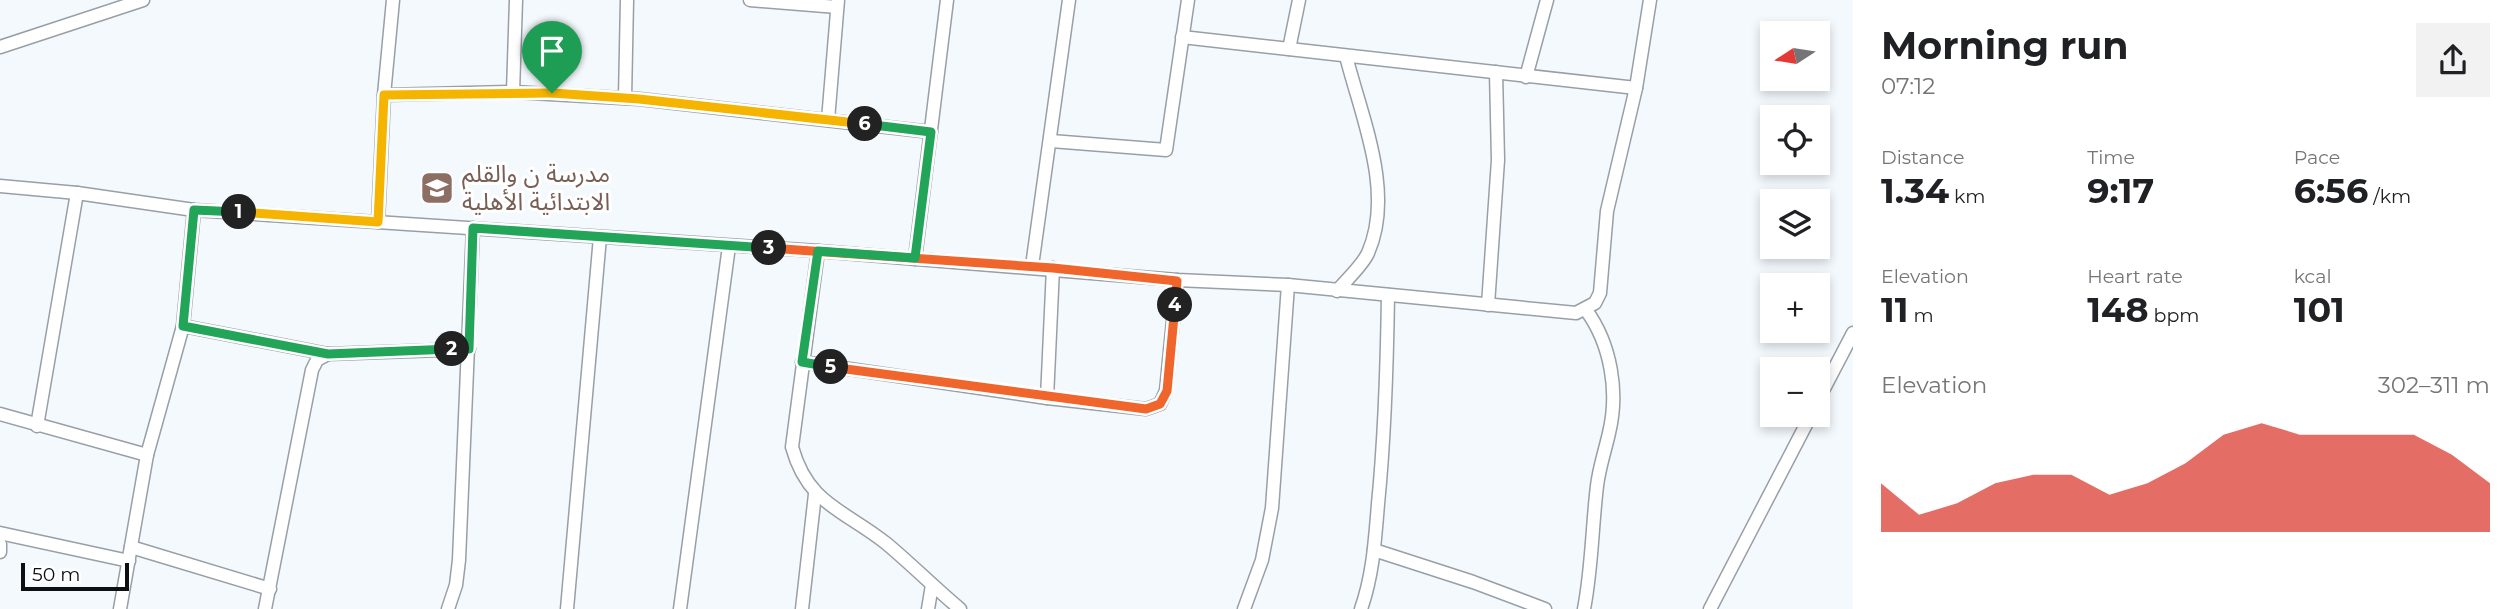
<!DOCTYPE html>
<html lang="en">
<head>
<meta charset="utf-8">
<style>
  body { margin:0; font-family:Montserrat,"Noto Sans Arabic",sans-serif; background:#f2f2f2; color:#202124; height:100vh; display:flex; flex-direction:column; font-size:26px; white-space:nowrap }
  * { box-sizing:border-box; margin:0 }
  p { font-size:23px; color:#757577 }
  .icon { flex:none; width:38px; height:38px; fill:none; stroke:currentColor; stroke-width:2; stroke-linecap:round; stroke-linejoin:round }
  .map { position:relative; flex:1; overflow:hidden }
  .details { display:flex; flex-direction:column; background:#fff; width:665px }
  .details>* { flex:none }
  .needle { width:46px; rotate:258deg }
  .buttons { position:absolute; left:1760px; top:21px; display:grid; gap:14px }
  .buttons a { display:grid; place-items:center; width:70px; height:70px; border-radius:0px; background:#fff; box-shadow:0 4px 10px #0003; font-size:35px }
  .scale { position:absolute; left:21px; bottom:18px; width:108px; box-sizing:border-box; padding-left:7px; border:4px solid #0d1012; border-top:0; font-size:19px; line-height:24px; white-space:nowrap; color:#0d1012; -webkit-text-stroke:5px #fff; paint-order:stroke }
  .pin { position:absolute; display:grid; place-items:center; width:60px; height:60px; color:#fff; margin:-72px -30px; border-radius:50% 50% 50% 0; rotate:-45deg; box-shadow:0 0 7px #0007 }
  .pin .icon { rotate:45deg }
  .km { position:absolute; width:35px; height:35px; margin:-18px; border-radius:50%; background:#222; color:#fff; font-size:19px; line-height:35px; text-align:center }
  .round { display:grid; place-items:center; flex:none; width:74px; height:74px; border-radius:0px; background:#f2f2f2 }
  .overview { display:flex; align-items:center; justify-content:space-between; height:119px; padding:0 28px }
  h1 { font-size:38px; font-weight:700; line-height:52px }
  .metrics { display:grid; grid-template-columns:repeat(3,1fr); gap:10px; height:119px; padding:7px 28px }
  .metrics div { display:grid; align-content:center }
  .metrics b { font-size:35px; font-weight:700 }
  .metrics small { font-size:19px; font-weight:400 }
  .metrics p { font-size:19px }
  .chart { height:196px; padding:14px 28px }
  .chart p { display:flex; justify-content:space-between }
  .chart svg { width:100%; height:126px; margin-top:7px; fill:#d93025; opacity:.7 }
  main { display:flex; flex:1; min-height:0 }
  .map>svg:first-child { display:block }
  .lines { fill:none; stroke-linecap:round; stroke-linejoin:round }
  .street-casing { stroke:#989fa7; stroke-width:15 }
  .street { stroke:#fff; stroke-width:12 }
  .split-1-casing { stroke:#fff; stroke-width:14 }
  .split-2-casing { stroke:#fff; stroke-width:14 }
  .split-3-casing { stroke:#fff; stroke-width:14 }
  .split-4-casing { stroke:#fff; stroke-width:14 }
  .split-5-casing { stroke:#fff; stroke-width:14 }
  .split-6-casing { stroke:#fff; stroke-width:14 }
  .split-7-casing { stroke:#fff; stroke-width:14 }
  .split-1 { stroke:#f5b400; stroke-width:9 }
  .split-2 { stroke:#22a559; stroke-width:9 }
  .split-3 { stroke:#22a559; stroke-width:9 }
  .split-4 { stroke:#f0652b; stroke-width:9 }
  .split-5 { stroke:#f0652b; stroke-width:9 }
  .split-6 { stroke:#22a559; stroke-width:9 }
  .split-7 { stroke:#f5b400; stroke-width:9 }
  .labels { text-anchor:middle; stroke-width:6; stroke-linejoin:round; paint-order:stroke }
  .education-label { font-size:24px; fill:#785e54; stroke:#fff; text-anchor:start }
</style>
</head>
<body>
<main>
<div class="map">
<svg width="1853" height="609" viewBox="0 0 1853 609">
  <rect width="100%" height="100%" fill="#f4f9fe"/>
  <g class="lines">
    <defs>
      <g id="street">
        <polyline points="750,0 837,7"/>
        <polyline points="1182,37 1636,88"/>
        <polyline points="0,47 143,0"/>
        <polyline points="1289,49 1299,0"/>
        <polyline points="1526,77 1547,0"/>
        <polyline points="513,92 516,0"/>
        <polyline points="384,95 513,92 639,99 931,132"/>
        <polyline points="625,98 627,0"/>
        <polyline points="828,120 838,0"/>
        <polyline points="1051,141 1166,150 1188,0"/>
        <polyline points="0,186 77,193 194,210 818,251 1177,280 1288,285 1576,313 1595,303 1600,293 1607,211 1636,88 1650,0"/>
        <polyline points="378,222 384,95 393,0"/>
        <path d="M818,251L792,447C808,505 845,510 887,544C912,565 935,588 960,609"/>
        <polyline points="915,259 947,0"/>
        <polyline points="1032,266 1069,0"/>
        <path d="M1337,291C1346,280 1362,266 1368,253C1395,192 1361,116 1346,56"/>
        <polyline points="1488,305 1498,160 1496,72"/>
        <polyline points="183,326 328,354"/>
        <polyline points="802,362 1047,398 1146,409 1160,404 1166,391 1177,280"/>
        <polyline points="1047,398 1053,268"/>
        <polyline points="1818,400 1853,333"/>
        <polyline points="0,414 147,455"/>
        <polyline points="37,426 77,193"/>
        <polyline points="0,533 129,561"/>
        <polyline points="0,544 0,552"/>
        <polyline points="131,547 270,589"/>
        <polyline points="1374,550 1473,582 1545,609"/>
        <polyline points="120,609 147,455 183,326 194,210"/>
        <polyline points="265,609 312,370 317,360 328,354 469,349"/>
        <polyline points="448,609 456,585 459,560 473,228"/>
        <polyline points="567,609 600,237"/>
        <polyline points="680,609 729,246"/>
        <polyline points="802,609 815,494"/>
        <polyline points="928,609 932,585"/>
        <polyline points="1244,609 1262,560 1272,508 1288,285"/>
        <path d="M1361,609C1373,575 1375,540 1378,504C1385,434 1387,365 1388,295"/>
        <path d="M1584,609C1592,568 1592,527 1597,486C1599,468 1605,451 1609,433C1619,392 1611,344 1586,310"/>
        <polyline points="1710,609 1811,415"/>
      </g>
    </defs>
    <!-- street casing -->
    <use href="#street" class="street-casing"/>
    <!-- street -->
    <use href="#street" class="street"/>
  </g>
  <g class="lines">
    <defs>
      <polyline id="split-1" points="239,212 378,222 384,95 552,93"/>
      <polyline id="split-2" points="239,212 194,210 183,326 328,354 452,349"/>
      <polyline id="split-3" points="452,349 469,349 473,228 769,248"/>
      <polyline id="split-4" points="769,248 1053,268 1177,281 1175,305"/>
      <polyline id="split-5" points="831,367 1146,409 1160,404 1167,391 1175,305"/>
      <polyline id="split-6" points="831,367 802,362 818,251 915,258 931,132 865,124"/>
      <polyline id="split-7" points="552,93 639,99 865,124"/>
    </defs>
    <!-- split-1 casing -->
    <use href="#split-1" class="split-1-casing"/>
    <!-- split-2 casing -->
    <use href="#split-2" class="split-2-casing"/>
    <!-- split-3 casing -->
    <use href="#split-3" class="split-3-casing"/>
    <!-- split-4 casing -->
    <use href="#split-4" class="split-4-casing"/>
    <!-- split-5 casing -->
    <use href="#split-5" class="split-5-casing"/>
    <!-- split-6 casing -->
    <use href="#split-6" class="split-6-casing"/>
    <!-- split-7 casing -->
    <use href="#split-7" class="split-7-casing"/>
    <!-- split-1 -->
    <use href="#split-1" class="split-1"/>
    <!-- split-2 -->
    <use href="#split-2" class="split-2"/>
    <!-- split-3 -->
    <use href="#split-3" class="split-3"/>
    <!-- split-4 -->
    <use href="#split-4" class="split-4"/>
    <!-- split-5 -->
    <use href="#split-5" class="split-5"/>
    <!-- split-6 -->
    <use href="#split-6" class="split-6"/>
    <!-- split-7 -->
    <use href="#split-7" class="split-7"/>
  </g>
  <!-- icons -->
  <defs>
    <symbol id="school-square" viewBox="-11 -11 22 22"><rect x="-9" y="-9" width="18" height="18" rx="4" fill="#8d6e63" stroke="#fff"/><path d="M0-5L7-2L0 1L-7-2ZM-4 1L0 2.5L4 1V4Q0 6-4 4Z" fill="#fff"/></symbol>
  </defs>
  <g fill-rule="evenodd">
    <use href="#school-square" x="418" y="169" width="38" height="38"/>
  </g>
  <g class="labels">
    <!-- education labels -->
    <g class="education-label">
      <text x="462" y="182">مدرسة ن والقلم<tspan x="462" dy="28">الابتدائية الأهلية</tspan></text>
    </g>
  </g>
</svg>
<div class="buttons">
<a><svg class="needle" viewBox="-14 -14 28 28"><path d="M0-13l5 13h-10z" fill="#e53935"/><path d="M0 13l5-13h-10z" fill="#757577"/></svg></a>
<a><svg class="icon" aria-label="locate" viewBox="0 0 24 24"><circle cx="12" cy="12" r="6"/><path d="M12 2v4M12 18v4M2 12h4M18 12h4"/></svg></a>
<a><svg class="icon" aria-label="layers" viewBox="0 0 24 24"><path d="M12 4l9 5-9 5-9-5zM3 14l9 5 9-5"/></svg></a>
<a>+</a>
<a>−</a>
</div>
<div class="scale">50 m</div>
<div class="pin" style="left:552px;top:93px;background:#1e9e55"><svg class="icon" aria-label="arrive" viewBox="0 0 24 24"><path d="M6 21V4h12l-3 4 3 4H6"/></svg></div>
<b class="km" style="left:239px;top:212px">1</b>
<b class="km" style="left:452px;top:349px">2</b>
<b class="km" style="left:769px;top:248px">3</b>
<b class="km" style="left:1175px;top:305px">4</b>
<b class="km" style="left:831px;top:367px">5</b>
<b class="km" style="left:865px;top:124px">6</b>
</div>
<section class="details">
<div class="overview"><div><h1>Morning run</h1><p>07:12</p></div><a class="round"><svg class="icon" aria-label="share" viewBox="0 0 24 24"><path d="M12 15V3M7 8l5-5 5 5M5 13v7h14v-7"/></svg></a></div>
<div class="metrics">
<div><p>Distance</p><b>1.34<small> km</small></b></div>
<div><p>Time</p><b>9:17</b></div>
<div><p>Pace</p><b>6:56<small> /km</small></b></div>
</div>
<div class="metrics">
<div><p>Elevation</p><b>11<small> m</small></b></div>
<div><p>Heart rate</p><b>148<small> bpm</small></b></div>
<div><p>kcal</p><b>101</b></div>
</div>
<div class="chart"><p><span>Elevation</span>302–311 m</p>
<svg viewBox="0 0 160 44" preserveAspectRatio="none"><path d="M0 44V27L10 38L20 34L30 27L40 24L50 24L60 31L70 27L80 20L90 10L100 6L110 10L120 10L130 10L140 10L150 17L160 27V44z"/></svg>
</div>
</section>
</main>
</body>
</html>
